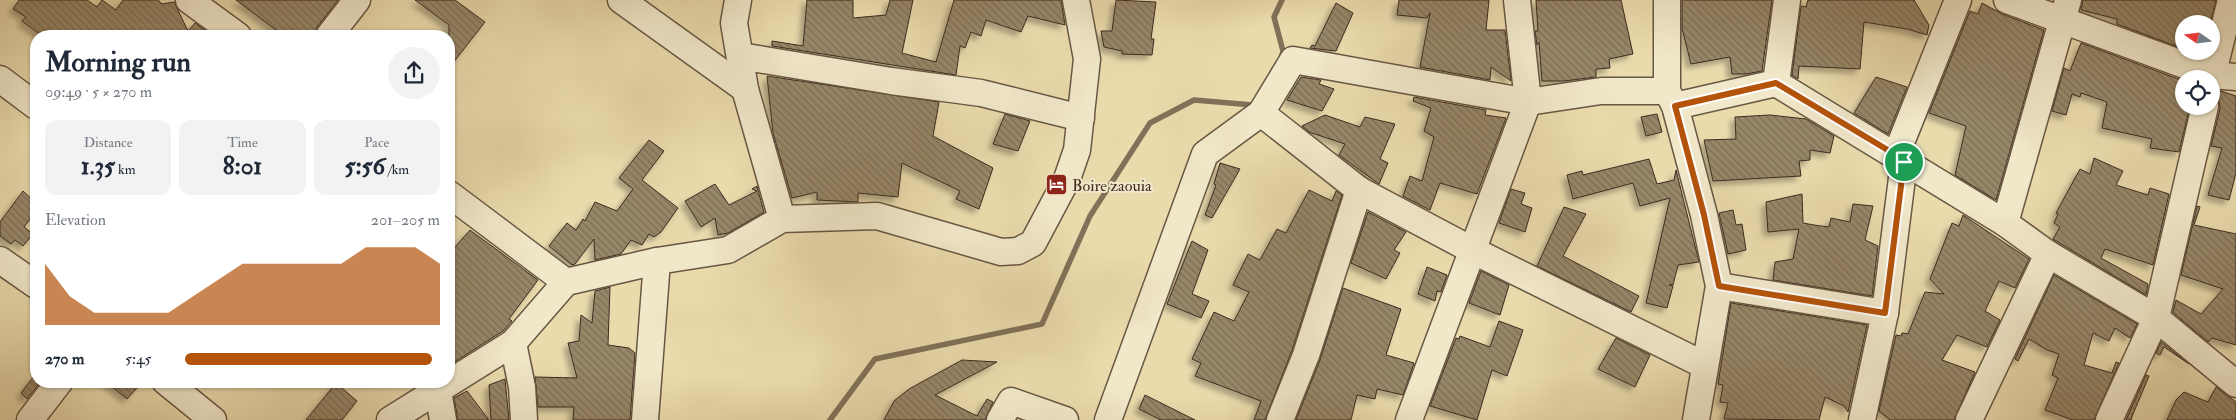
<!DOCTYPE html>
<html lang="en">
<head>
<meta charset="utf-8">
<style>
  body { margin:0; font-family:"IM FELL Double Pica",serif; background:#f2f2f3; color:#1f2937; height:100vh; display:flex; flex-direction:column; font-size:19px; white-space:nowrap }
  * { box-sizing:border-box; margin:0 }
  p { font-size:16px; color:#747a83 }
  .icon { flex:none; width:28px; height:28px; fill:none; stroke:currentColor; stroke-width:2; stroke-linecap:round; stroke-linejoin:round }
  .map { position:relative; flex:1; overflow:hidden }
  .side { position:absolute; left:30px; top:30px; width:425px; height:358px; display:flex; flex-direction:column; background:#fff; border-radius:20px; box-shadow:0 1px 4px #0004 }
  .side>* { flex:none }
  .needle { width:32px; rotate:284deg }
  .buttons { position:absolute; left:2175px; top:15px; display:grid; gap:10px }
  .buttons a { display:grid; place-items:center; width:45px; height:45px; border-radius:50%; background:#fff; box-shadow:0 1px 4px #0004; font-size:25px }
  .pin { position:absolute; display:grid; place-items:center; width:42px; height:42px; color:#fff; margin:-21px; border:2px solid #fff; border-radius:50%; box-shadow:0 1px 5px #0007 }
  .round { display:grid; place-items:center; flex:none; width:52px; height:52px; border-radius:26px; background:#f2f2f3 }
  .head { display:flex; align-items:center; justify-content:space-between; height:85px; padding:0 15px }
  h1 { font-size:28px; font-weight:700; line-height:38px }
  .metrics { display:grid; grid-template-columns:repeat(3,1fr); gap:8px; height:85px; padding:5px 15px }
  .metrics div { display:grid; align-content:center; border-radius:12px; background:#f2f2f3; text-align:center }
  .metrics b { font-size:25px; font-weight:700 }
  .metrics small { font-size:14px; font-weight:400 }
  .metrics p { font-size:14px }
  .chart { height:140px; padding:10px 15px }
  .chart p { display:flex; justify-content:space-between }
  .chart svg { width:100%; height:90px; margin-top:5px; fill:#b45309; opacity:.7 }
  ul { padding:0 15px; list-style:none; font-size:16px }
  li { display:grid; grid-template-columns:80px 60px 1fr; align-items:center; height:38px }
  li i { height:12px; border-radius:6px; background:#b45309 }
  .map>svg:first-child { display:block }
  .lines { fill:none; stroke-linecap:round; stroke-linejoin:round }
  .stream { stroke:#817158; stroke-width:5.5 }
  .building { fill:url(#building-back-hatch); stroke:#3d2b20; filter:url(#shadow) }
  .minor-casing { stroke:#685743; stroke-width:29 }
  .minor { stroke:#f1e8ca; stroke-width:26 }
  .route-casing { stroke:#fff; stroke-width:10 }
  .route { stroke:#b45309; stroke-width:6 }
  .labels { text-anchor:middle; stroke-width:4; stroke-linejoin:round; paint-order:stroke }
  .poi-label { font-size:16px; fill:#3d2b20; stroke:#f1e8ca; text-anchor:start }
</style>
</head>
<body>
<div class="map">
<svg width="2236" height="420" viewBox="0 0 2236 420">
  <defs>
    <pattern id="building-back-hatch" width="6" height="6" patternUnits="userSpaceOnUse" patternTransform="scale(1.25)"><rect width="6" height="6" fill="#978769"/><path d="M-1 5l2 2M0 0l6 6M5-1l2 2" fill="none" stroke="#7c6f56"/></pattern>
    <filter id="shadow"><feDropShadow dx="-4.5" dy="4.5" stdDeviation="2.5" flood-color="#0004"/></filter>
  </defs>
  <rect width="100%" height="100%" fill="#eadbad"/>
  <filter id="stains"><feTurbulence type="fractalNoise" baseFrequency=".004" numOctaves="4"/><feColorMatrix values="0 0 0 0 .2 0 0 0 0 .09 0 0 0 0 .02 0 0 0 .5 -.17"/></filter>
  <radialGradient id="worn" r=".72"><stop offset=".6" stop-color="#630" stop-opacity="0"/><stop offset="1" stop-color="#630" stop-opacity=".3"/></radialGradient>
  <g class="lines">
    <!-- stream -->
    <g class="stream">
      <polyline points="1281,59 1283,51 1274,17 1282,0"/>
      <polyline points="830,420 875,359 1042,324 1090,216 1150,123 1194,100 1253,105 1255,103"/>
    </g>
  </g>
  <!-- building -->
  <g class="building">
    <polygon points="19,0 87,0 97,7 102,0 116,10 123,0 158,0 162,4 174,2 188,31 195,23 213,36 42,36 22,21 26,17 13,9"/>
    <polygon points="236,0 338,0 317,27 314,36 284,36"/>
    <polygon points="415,0 455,0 485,22 449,68 449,25"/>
    <polygon points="807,0 853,0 853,18 886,15 890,0 913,0 902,53 936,62 954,0 1061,0 1065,25 1028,16 1021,32 986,20 981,36 971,32 965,48 960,46 956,75 772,46 772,41 803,46"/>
    <polygon points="1116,0 1156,2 1151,39 1154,39 1152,55 1122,54 1122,51 1104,47 1101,31 1112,31"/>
    <polygon points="1399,0 1489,0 1486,30 1505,30 1511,81 1491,67 1490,80 1420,67 1430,13 1427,18 1397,15"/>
    <polygon points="1536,0 1621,0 1633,54 1609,59 1610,68 1596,69 1596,77 1564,81 1542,81 1539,42 1537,45 1535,31 1538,31"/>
    <polygon points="1682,0 1772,0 1762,71 1746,74 1732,74 1730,57 1691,64 1682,28"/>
    <polygon points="1808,0 1914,0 1929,25 1927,35 1907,29 1864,22 1860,69 1799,66 1798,79 1792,75 1801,6 1806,7"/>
    <polygon points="2083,0 2216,0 2210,24 2184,24 2184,49 2117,24 2117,19 2081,10"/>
    <polygon points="1336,3 1353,13 1336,51 1310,48 1312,45 1315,46"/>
    <polygon points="1982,3 2002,14 2044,30 1996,200 1955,175 1966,126 1929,113 1970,11 1978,14"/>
    <polygon points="2081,43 2184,81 2184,106 2190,106 2179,152 2150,148 2152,139 2102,128 2107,102 2081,93 2080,97 2072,94 2066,115 2052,111 2064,68 2070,71"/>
    <polygon points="767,76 939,102 933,136 993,168 979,209 956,199 960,191 902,163 898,197 858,193 858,202 817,200 817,192 792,198 773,133"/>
    <polygon points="1301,77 1321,80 1319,84 1334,89 1322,111 1287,100"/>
    <polygon points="1876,77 1907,87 1888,134 1854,113"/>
    <polygon points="2221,91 2236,96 2236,173 2229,200 2208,195 2222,148 2211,146 2220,109 2219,101 2214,94"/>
    <polygon points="1414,97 1486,110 1485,115 1506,118 1477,194 1440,183 1430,210 1403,196 1410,176 1422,181 1434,137 1424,131 1431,108 1413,101"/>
    <polygon points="1005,114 1030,121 1018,151 993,144"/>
    <polygon points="1657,114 1662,132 1646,136 1641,117"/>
    <polygon points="1325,115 1360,127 1365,117 1395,124 1380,159 1388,163 1379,184 1339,155 1345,144 1309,132 1302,126"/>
    <polygon points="1770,115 1806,119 1834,136 1830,153 1810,150 1810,160 1799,161 1801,176 1713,181 1704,140 1736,139 1735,117"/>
    <polygon points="649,140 664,151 642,180 678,208 661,232 654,237 649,234 642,245 631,240 621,254 595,260 594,239 575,264 572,265 549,246 567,223 576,230 583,219 585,221 595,202 617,211 633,189 619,178"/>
    <polygon points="2094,158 2123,171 2116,185 2148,195 2150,188 2169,194 2153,265 2105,249 2101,258 2148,284 2146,295 2053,239 2060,227 2054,223 2058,214 2056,213 2080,169 2090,174"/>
    <polygon points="1649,159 1657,184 1674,180 1676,170 1699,262 1678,265 1673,285 1669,285 1673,286 1667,308 1646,303 1670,198 1640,206 1633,183 1573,199 1567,175 1582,171 1583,175"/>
    <polygon points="1220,163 1240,169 1212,218 1205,215 1216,185 1214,184"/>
    <polygon points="715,184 729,205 757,191 752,189 757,186 764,212 728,233 718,235 715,218 701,227 685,201"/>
    <polygon points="1511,189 1525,193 1521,204 1532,208 1525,232 1499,223"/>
    <polygon points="1309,190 1332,201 1336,191 1342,195 1292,350 1265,420 1254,420 1261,401 1195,376 1201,363 1192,359 1214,312 1234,321 1249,292 1233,285 1248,254 1260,260 1277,229 1286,233"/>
    <polygon points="23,191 36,203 36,211 24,227 33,234 23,246 15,240 11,244 0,236 0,222"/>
    <polygon points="1802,194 1803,223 1814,225 1829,227 1831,218 1850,222 1853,204 1873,206 1865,240 1878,246 1872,296 1773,280 1775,262 1793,259 1799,229 1768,232 1766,202"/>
    <polygon points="2197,206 2200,207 2194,225 2236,234 2236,345 2212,338 2208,342 2173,312 2176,300 2201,314 2223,289 2181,275"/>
    <polygon points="1564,207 1586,214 1563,256 1639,296 1631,312 1537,266"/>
    <polygon points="1733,210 1736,225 1742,224 1746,250 1728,254 1719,213"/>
    <polygon points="1368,212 1406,232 1394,250 1400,253 1386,279 1351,263"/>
    <polygon points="1963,215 2029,259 2015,288 1999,281 1985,311 2000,320 1987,347 1957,335 1942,360 1975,372 1954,420 1890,420 1879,411 1896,335 1901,336 1902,333 1908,334 1925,292 1944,294 1930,279 1952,223 1959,226"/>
    <polygon points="470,230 538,280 509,319 512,321 503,331 451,364 449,362 449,254"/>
    <polygon points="1192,241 1208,250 1192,294 1209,301 1201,318 1167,304"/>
    <polygon points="1427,267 1447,275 1441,292 1437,291 1435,301 1418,294"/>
    <polygon points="1481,271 1509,285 1500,315 1469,303"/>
    <polygon points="2054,275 2137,324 2130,338 2115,328 2109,341 2093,333 2084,365 2112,373 2116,362 2119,363 2094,420 2073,420 2045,410 2058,378 2052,375 2059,354 2047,350 2029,339 2018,361 2015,359"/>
    <polygon points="610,287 608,345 629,348 635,353 630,420 573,420 574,407 538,407 535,377 577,378 568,343 579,341 581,315 592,323 595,291"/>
    <polygon points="1343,288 1401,309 1386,355 1414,363 1410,375 1403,395 1377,389 1375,399 1357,395 1351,420 1296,420 1320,360"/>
    <polygon points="1731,303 1867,325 1848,412 1844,406 1825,397 1819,420 1724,419 1728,403 1720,402 1723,385 1718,384"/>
    <polygon points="1499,321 1523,330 1507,376 1492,370 1477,420 1430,406 1456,338 1459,339 1460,336 1490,347"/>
    <polygon points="1616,338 1650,355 1635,387 1598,369"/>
    <polygon points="2161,342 2189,364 2164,347 2160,355 2156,353"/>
    <polygon points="962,360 997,362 935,395 977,416 987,399 993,402 985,420 884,420 894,401 909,389"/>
    <polygon points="2146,375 2149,376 2133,414 2131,420 2126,420"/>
    <polygon points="34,376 36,381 41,381 27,399 21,393"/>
    <polygon points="505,379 509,420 491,420 489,385"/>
    <polygon points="105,381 143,381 127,399"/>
    <polygon points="336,383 357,401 342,420 306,420"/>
    <polygon points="2216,387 2236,402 2236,420 2167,420 2176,400 2184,392 2208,402"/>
    <polygon points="467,391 489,420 458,420 454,398"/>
    <polygon points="1145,395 1195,420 1161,420 1139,409"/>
  </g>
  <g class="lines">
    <defs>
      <g id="minor">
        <polyline points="189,0 238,36"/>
        <polyline points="621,0 745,89"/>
        <polyline points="738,0 734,23 745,89 782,219"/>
        <polyline points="1667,0 1667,91 1675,106 1704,215 1719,286 1696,420"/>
        <polyline points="1787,0 1776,83 2005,223 2048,254 2156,318 2236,384"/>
        <polyline points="2007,0 2212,75 2236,77"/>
        <polyline points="329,36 357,0"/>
        <polyline points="740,56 891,81 981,93 1081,118"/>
        <polyline points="0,79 36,106"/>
        <polyline points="2211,80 2231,0"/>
        <polyline points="1675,106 1776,83"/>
        <polyline points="1261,113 1293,60 1528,102 1601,91 1667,91"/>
        <polyline points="1896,155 1958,0"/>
        <polyline points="449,194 566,282"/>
        <polyline points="2005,223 2068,0"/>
        <polyline points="0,260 36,285"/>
        <polyline points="1719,286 1885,313"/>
        <polyline points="513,343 522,387 524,420"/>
        <polyline points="165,381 213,420"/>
        <polyline points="438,391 443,420"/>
        <polyline points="30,420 60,381"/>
        <polyline points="390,420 513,343 566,282 657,261 728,250 782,219 877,216 1001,252 1018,251 1033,243 1067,179 1077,150 1087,59 1076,0"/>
        <polyline points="645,420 657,261"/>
        <polyline points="1000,420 1011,401 1065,420"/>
        <polyline points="1108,420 1205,154 1261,113 1359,190 1472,250 1704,365"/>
        <polyline points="1280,420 1306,355 1359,190"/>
        <polyline points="1409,420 1528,102 1517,0"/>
        <polyline points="1862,420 1885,313 1904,162"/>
        <polyline points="1969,420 2048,254"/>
        <polyline points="2109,420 2156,318 2205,106"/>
      </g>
    </defs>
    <!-- minor casing -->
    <use href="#minor" class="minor-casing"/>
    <!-- minor -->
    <use href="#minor" class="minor"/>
  </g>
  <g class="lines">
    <defs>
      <polygon id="route" points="1776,83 1896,155 1904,162 1885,313 1719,286 1704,215 1675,106"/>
    </defs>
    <!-- route casing -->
    <use href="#route" class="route-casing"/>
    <!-- route -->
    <use href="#route" class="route"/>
  </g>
  <!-- icons -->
  <defs>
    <symbol id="hotel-square" viewBox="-11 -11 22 22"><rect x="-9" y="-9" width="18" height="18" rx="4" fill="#8f2418" stroke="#f1e8ca"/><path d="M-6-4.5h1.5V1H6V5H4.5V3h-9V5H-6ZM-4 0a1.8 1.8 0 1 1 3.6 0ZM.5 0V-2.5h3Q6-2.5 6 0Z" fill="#fff"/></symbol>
  </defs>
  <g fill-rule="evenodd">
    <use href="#hotel-square" x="1044" y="172" width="25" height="25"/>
  </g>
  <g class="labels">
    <!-- poi labels -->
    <g class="poi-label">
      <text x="1072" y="191">Boire zaouia</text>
    </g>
  </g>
  <rect width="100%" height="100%" filter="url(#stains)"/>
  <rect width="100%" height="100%" fill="url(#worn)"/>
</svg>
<div class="buttons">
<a><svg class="needle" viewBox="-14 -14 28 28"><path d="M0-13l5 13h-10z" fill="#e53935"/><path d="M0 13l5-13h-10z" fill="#747a83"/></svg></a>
<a><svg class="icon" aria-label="locate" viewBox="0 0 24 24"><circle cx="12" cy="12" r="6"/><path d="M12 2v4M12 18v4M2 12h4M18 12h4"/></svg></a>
</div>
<div class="pin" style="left:1904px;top:162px;background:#1e9e55"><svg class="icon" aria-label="arrive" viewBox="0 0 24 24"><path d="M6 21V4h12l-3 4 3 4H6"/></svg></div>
<section class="side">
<div class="head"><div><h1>Morning run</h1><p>09:49 · 5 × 270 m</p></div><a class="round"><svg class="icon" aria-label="share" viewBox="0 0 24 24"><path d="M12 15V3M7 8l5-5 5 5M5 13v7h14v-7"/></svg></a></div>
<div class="metrics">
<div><p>Distance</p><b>1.35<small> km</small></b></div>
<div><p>Time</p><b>8:01</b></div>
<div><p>Pace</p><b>5:56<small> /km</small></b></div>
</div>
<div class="chart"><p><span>Elevation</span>201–205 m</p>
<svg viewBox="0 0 160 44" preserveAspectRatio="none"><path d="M0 44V14L10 30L20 38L30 38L40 38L50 38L60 30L70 22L80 14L90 14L100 14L110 14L120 14L130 6L140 6L150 6L160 14V44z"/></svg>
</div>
<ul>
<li><b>270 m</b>5:45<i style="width:97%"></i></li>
</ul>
</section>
</div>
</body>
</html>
